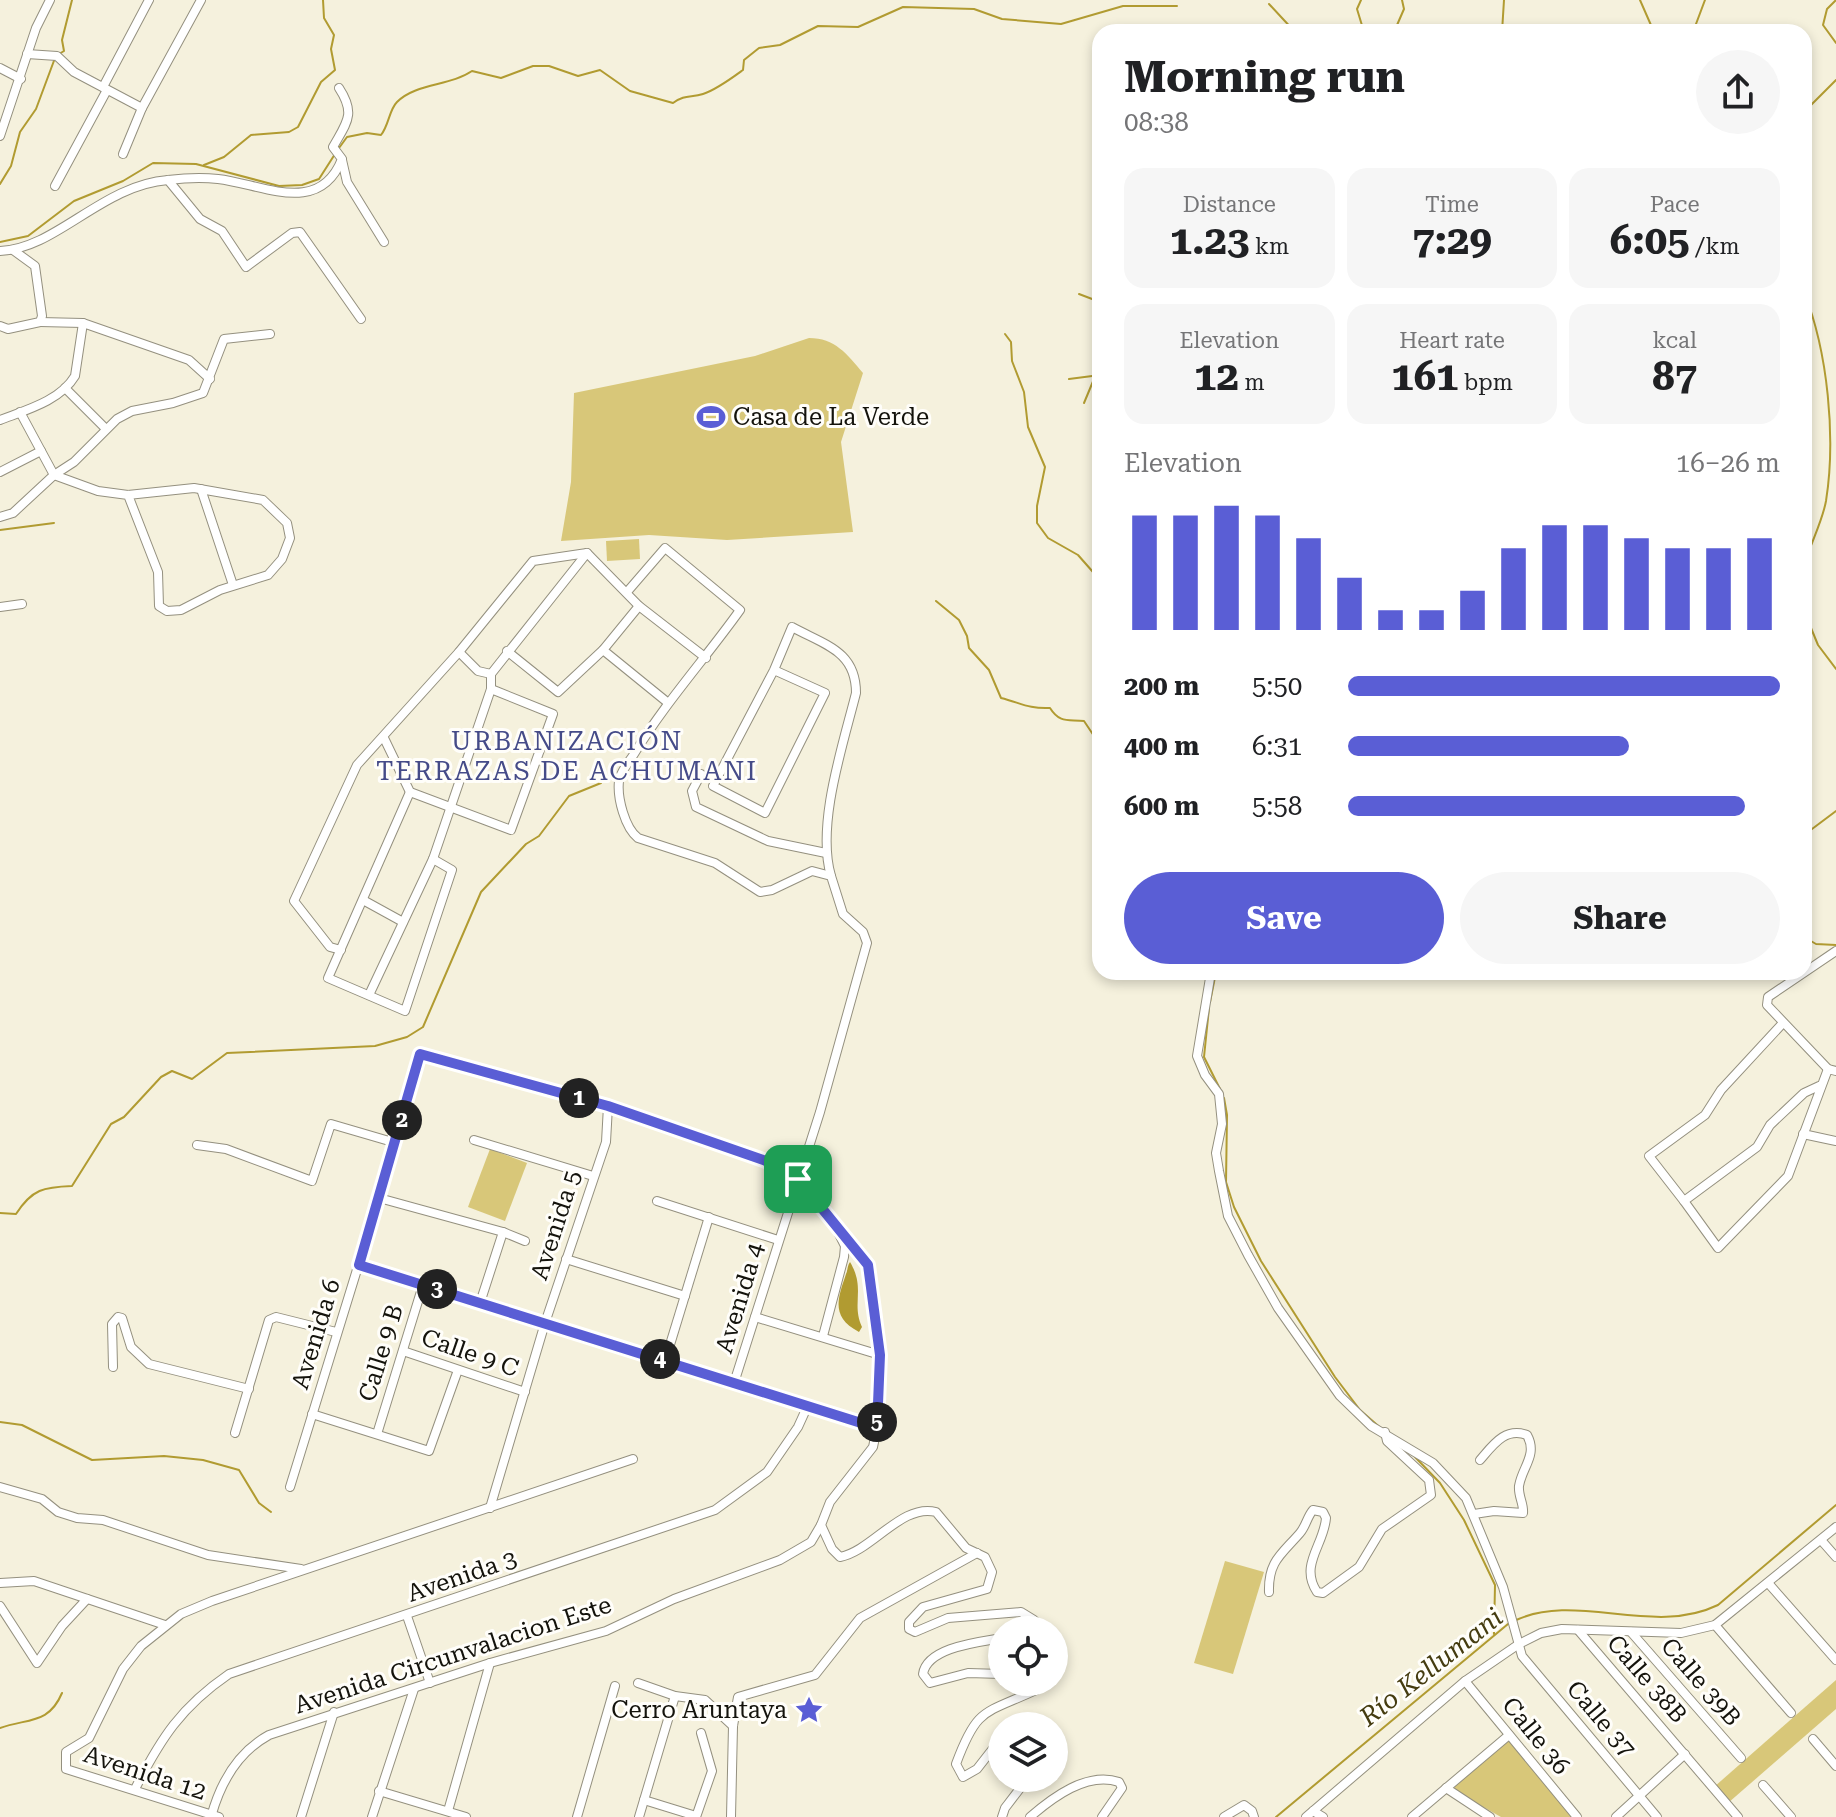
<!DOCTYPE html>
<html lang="en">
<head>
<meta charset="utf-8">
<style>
  body { margin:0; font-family:"Roboto Serif",serif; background:#f6f6f6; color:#202124; height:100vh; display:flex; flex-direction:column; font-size:30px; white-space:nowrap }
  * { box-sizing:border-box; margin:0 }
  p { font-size:26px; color:#757577 }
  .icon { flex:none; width:44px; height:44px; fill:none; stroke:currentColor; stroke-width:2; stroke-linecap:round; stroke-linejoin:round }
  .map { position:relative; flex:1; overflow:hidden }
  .drawer { position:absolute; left:1092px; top:24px; width:720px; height:956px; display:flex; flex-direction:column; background:#fff; border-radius:24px; box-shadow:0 4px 12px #0003 }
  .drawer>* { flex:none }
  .buttons { position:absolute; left:988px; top:1616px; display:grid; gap:16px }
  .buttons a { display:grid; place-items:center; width:80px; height:80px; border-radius:50%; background:#fff; box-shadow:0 4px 12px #0003; font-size:40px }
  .pin { position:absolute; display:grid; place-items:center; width:68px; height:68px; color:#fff; margin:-34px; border-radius:16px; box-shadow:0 4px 12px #0006 }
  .km { position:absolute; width:40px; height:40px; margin:-20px; border-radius:50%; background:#222; color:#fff; font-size:22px; line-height:40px; text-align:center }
  .round { display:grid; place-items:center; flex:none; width:84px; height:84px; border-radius:42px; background:#f6f6f6 }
  .overview { display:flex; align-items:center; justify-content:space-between; height:136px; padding:0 32px }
  h1 { font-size:44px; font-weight:700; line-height:60px }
  .stats { display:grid; grid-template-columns:repeat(3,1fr); gap:12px; height:136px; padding:8px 32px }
  .stats div { display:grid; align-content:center; border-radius:20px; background:#f6f6f6; text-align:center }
  .stats b { font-size:40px; font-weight:700 }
  .stats small { font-size:22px; font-weight:400 }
  .stats p { font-size:22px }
  .chart { height:224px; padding:16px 32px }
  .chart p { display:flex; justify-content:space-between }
  .chart svg { width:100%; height:144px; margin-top:8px; stroke:#5a5ed5; stroke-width:6 }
  .action { display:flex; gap:16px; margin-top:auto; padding:16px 32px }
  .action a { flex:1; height:92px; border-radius:48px; background:#5a5ed5; color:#fff; font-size:32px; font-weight:700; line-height:92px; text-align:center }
  .action a+a { background:#f6f6f6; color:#202124 }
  ul { padding:0 32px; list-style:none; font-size:26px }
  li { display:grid; grid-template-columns:128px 96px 1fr; align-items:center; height:60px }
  li i { height:20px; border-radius:10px; background:#5a5ed5 }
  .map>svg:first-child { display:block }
  .green { fill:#d8c779 }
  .water { fill:#b19b31 }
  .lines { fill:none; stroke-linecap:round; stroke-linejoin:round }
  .stream { stroke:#b19b31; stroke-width:2 }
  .minor-casing { stroke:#94907f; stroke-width:10 }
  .minor { stroke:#fff; stroke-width:8 }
  .route-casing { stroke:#fff; stroke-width:16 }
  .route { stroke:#5a5ed5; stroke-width:10 }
  .labels { text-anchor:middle; stroke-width:6; stroke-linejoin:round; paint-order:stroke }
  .poi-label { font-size:24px; fill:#14130c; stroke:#fffefa; text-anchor:start }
  .street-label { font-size:24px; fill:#14130c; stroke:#fffefa }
  .neighbourhood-label { font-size:26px; letter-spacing:2px; fill:#454b88; stroke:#fffefa }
  .water-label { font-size:26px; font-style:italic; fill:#453c10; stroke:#fffefa }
</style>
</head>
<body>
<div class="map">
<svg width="1836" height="1817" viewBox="0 0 1836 1817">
  <rect width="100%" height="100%" fill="#f5f1dd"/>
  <!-- green -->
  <g class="green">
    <path d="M809,338C835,338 847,354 863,373L841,442L853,532L727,540L649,535L561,541L571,482L574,393L755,356Z"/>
    <polygon points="639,539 640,559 607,561 606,541"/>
    <polygon points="490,1149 527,1163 505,1221 468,1207"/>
    <polygon points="1225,1561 1264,1572 1233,1674 1194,1663"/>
    <polygon points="1836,1680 1836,1709 1728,1803 1714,1787"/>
    <polygon points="1508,1740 1510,1741 1577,1817 1501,1817 1455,1791 1455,1784"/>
  </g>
  <!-- water -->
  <path class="water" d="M850,1262C866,1289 851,1303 862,1327L859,1332C830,1317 838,1298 846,1274C848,1270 847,1266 850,1262Z"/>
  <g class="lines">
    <!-- stream -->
    <g class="stream">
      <polyline points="1361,0 1357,9 1364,32"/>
      <polyline points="1640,0 1654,32"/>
      <polyline points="1836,0 1827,9 1823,25 1836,43"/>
      <polyline points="1269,4 1295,32"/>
      <polyline points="1324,31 1324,32"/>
      <polyline points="1394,32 1404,9 1402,0"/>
      <polyline points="1502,32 1504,0"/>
      <polyline points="1693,32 1705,0"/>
      <polyline points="59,54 64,51 62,40 72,0"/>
      <polyline points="1804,112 1836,80"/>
      <path d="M339,148L347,137L367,133L381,135C389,125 389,110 397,102C416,83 450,86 472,71L501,78L533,66H549L578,76L600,70L630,91L673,103C685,94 691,98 703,94C716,90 732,78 743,70L744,60L759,48L780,45L818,26L858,27L903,7L974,9L1002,19L1061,24L1123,6H1177"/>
      <polyline points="204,165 224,157 251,135 289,132 298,127 321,82 335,70 331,49 334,35 324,18 323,0"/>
      <polyline points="0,184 11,166 20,132 36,109 55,58"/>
      <polyline points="0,242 28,236 74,201 123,181 153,163 196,164 279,186 302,185 319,179 335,154"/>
      <path d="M1804,292C1828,352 1836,438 1826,501C1822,523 1810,544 1804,566"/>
      <polyline points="1079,294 1100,302"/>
      <polyline points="1005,334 1011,342 1012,361 1024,392 1028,427 1045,467 1037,506 1037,523 1048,538 1078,555 1100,580"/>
      <polyline points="1069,379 1100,375"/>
      <polyline points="1084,403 1094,379"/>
      <polyline points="0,530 54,523"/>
      <path d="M936,601L959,620L967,636L969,648L989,670L1001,698C1021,703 1028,709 1050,708C1060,724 1069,719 1084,721L1100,745"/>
      <polyline points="1804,611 1818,645 1836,669"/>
      <polyline points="1804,835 1836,811"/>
      <polyline points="1804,937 1816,944 1836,945"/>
      <polyline points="1210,1002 1216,972"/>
      <polyline points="1209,1008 1204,1057 1220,1089"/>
      <polyline points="1224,1098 1227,1115 1226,1182 1234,1207 1261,1261 1335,1377 1360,1410 1383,1430"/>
      <path d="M0,1213L16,1214C32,1189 44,1187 72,1186L111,1124L124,1117L161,1077L172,1071L192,1079L227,1053L375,1046L407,1037L423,1027L481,892L526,844L539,836L569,796L601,783"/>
      <polyline points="0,1422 22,1425 92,1460 164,1456 203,1460 239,1470 259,1503 271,1512"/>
      <polyline points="1415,1457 1440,1483 1464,1520 1495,1585 1494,1634"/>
      <path d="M1514,1621C1576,1591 1652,1637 1718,1605L1836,1505"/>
      <path d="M0,1728C29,1718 49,1724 62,1693"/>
      <polyline points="1276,1817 1508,1624"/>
    </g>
    <defs>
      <g id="minor">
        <polyline points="27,54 57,56 74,72 142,108 123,154"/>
        <polyline points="0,68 21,79"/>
        <polyline points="103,87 149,0"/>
        <polyline points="142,108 201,0"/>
        <polyline points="0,136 36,28 50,0"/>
        <polyline points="342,160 347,182 384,242"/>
        <polyline points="168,180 200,219 222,231 246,267 292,233 300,232 361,319"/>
        <polyline points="55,186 107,90"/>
        <path d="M0,251C56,249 102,185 168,180C184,178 202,177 218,179C262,184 319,217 342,159L333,147C347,122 356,114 339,88"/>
        <polyline points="40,322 83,323 189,360 210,379"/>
        <polyline points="0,326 8,329 40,322 42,316 35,266 13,250"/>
        <polyline points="65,388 105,428"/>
        <polyline points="20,412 54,475 98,491 128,495 194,488 263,500 287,523 290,538 282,559 268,575 220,590 181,610 167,611 159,606 158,572 128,495"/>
        <path d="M0,420C26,410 60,401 75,376L83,323"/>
        <polyline points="0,472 41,451"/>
        <polyline points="201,489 233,585"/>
        <polyline points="0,517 13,513 54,475 74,462 117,419 132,411 173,403 203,393 224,339 270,334"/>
        <path d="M627,592L665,548L740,610C705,659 665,703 634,754C629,762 620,772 619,781C617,798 625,828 638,838L715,863L760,892L772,890L812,871L831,876L843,914L863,932L867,943L820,1112L734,1383"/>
        <polyline points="0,607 22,604"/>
        <polyline points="603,650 667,702"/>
        <polyline points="507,651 558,692 603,650 639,606"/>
        <polyline points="459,652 478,671 491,674"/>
        <path d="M774,670L825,693L765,813L713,786L774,670L792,627C825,645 856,651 856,693C843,745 816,825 831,876"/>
        <polyline points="384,738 410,792 511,830 553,714 491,689"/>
        <polyline points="701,774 692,791 696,807 768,841 826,853"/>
        <polyline points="410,792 328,978 405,1011 452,870 433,859"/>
        <polyline points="363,900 403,922"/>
        <polyline points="341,950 330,947 294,901 357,765 459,652 533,561 587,553 639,606 706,658"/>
        <polyline points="1211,972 1197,1056 1205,1075 1219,1094 1222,1124 1216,1153 1219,1171 1228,1216 1248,1255 1278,1308 1340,1396 1371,1426 1433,1463 1466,1498 1503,1587 1522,1656 1657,1817"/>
        <polyline points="369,995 433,859 491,689 491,674 587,553"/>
        <polyline points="1828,1069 1767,1005 1768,997 1836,951"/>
        <polyline points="1819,1086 1804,1093 1770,1125 1757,1147 1684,1201 1718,1248 1788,1176 1828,1069 1836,1071"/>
        <polyline points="1803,1134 1836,1141"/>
        <polyline points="474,1140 593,1176"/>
        <polyline points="197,1145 226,1149 312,1181 331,1124 396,1143"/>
        <polyline points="379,1198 503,1232 525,1241"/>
        <polyline points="657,1201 778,1240"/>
        <polyline points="1684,1201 1649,1156 1705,1115 1721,1090 1783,1023"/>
        <polyline points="566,1259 685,1296"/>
        <polyline points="359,1265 877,1428"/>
        <polyline points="480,1303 503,1232"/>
        <polyline points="755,1317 880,1355"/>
        <polyline points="823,1336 844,1257 845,1246 837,1230"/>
        <polyline points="403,1351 525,1392"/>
        <polyline points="665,1361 709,1217"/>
        <polyline points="113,1367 112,1324 118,1317 122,1318 131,1347 149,1364 249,1389"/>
        <polyline points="312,1414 429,1451 458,1370"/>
        <polyline points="235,1433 269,1320 276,1317 336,1332"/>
        <polyline points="377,1434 423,1285"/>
        <polyline points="0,1487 42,1499 58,1512 77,1518 103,1520 208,1555 301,1569"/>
        <path d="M290,1487L396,1143L420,1054L608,1106L766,1161L798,1179L857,1248L868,1265L878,1324L877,1428L873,1447L830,1502L821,1525L832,1549L840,1557C872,1551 902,1503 936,1512L966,1548L985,1557L992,1572L987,1589L923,1607L909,1622V1629L915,1632L948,1618L1021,1612L1034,1620L1030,1630"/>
        <polyline points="490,1508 545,1323 606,1142 608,1106"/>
        <path d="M1474,1514L1494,1511L1523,1513C1524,1504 1518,1496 1519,1486C1522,1467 1538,1455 1527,1435C1505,1427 1493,1445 1480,1460"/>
        <polyline points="1821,1540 1836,1557"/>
        <polyline points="0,1583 34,1581 165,1625"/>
        <polyline points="1769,1584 1836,1660"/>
        <path d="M1269,1592C1268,1561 1282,1554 1300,1533C1306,1526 1307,1517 1313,1510L1323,1512L1326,1518C1324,1545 1299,1565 1317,1592L1323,1593L1359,1567L1382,1529L1431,1495L1429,1480L1387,1441L1385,1432"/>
        <polyline points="0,1606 37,1663 62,1626 87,1599"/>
        <polyline points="407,1616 430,1683"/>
        <polyline points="1715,1625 1791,1713"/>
        <polyline points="1578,1630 1738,1817"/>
        <polyline points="1631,1632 1741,1758"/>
        <path d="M1002,1638C980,1642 927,1647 923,1674L930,1683L968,1673L1002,1674"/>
        <polyline points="1465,1681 1577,1817"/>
        <polyline points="638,1683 675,1696 705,1700 733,1726"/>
        <path d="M1002,1737L977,1769L963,1777L956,1764C977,1707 984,1714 1036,1690L1042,1682"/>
        <polyline points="1813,1739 1836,1766"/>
        <polyline points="1763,1785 1791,1817"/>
        <polyline points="1446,1788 1490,1817"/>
        <path d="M135,1789C161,1738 181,1707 229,1674L715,1510L767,1472L798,1427L808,1405"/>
        <polyline points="379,1791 466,1817"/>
        <polyline points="644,1800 696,1816"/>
        <polyline points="448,1811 490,1663"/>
        <polyline points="1313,1811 1323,1817"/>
        <path d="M211,1817C220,1784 238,1752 269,1735L490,1663L606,1631L674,1599L780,1560L811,1542L821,1525"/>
        <polyline points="219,1817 66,1769 66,1752 89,1738 123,1669 141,1646 181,1614 212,1601 633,1459"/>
        <polyline points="301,1817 334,1712"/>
        <polyline points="372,1817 414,1689"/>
        <polyline points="577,1817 615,1686"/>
        <polyline points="639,1817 675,1696"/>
        <polyline points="696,1817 712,1771 701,1733"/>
        <polyline points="731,1817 733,1726 738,1697 815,1675 860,1618 977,1553"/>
        <polyline points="1002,1817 1005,1808 1028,1778"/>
        <path d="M1030,1817C1052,1798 1087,1771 1119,1782L1122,1788L1102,1817"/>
        <polyline points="1224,1817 1244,1805 1252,1811 1254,1817"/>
        <polyline points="1306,1817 1465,1681 1519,1644 1541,1633 1562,1629 1681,1633 1715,1625 1836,1527"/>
        <polyline points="1412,1817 1509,1735"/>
        <polyline points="1616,1817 1685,1754"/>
      </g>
    </defs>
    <!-- minor casing -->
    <use href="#minor" class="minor-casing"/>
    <!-- minor -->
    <use href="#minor" class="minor"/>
  </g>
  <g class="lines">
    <defs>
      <polygon id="route" points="420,1054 608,1106 766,1161 798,1179 868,1265 880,1355 877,1428 359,1265"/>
    </defs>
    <!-- route casing -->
    <use href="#route" class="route-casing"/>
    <!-- route -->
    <use href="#route" class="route"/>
  </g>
  <!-- icons -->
  <defs>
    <symbol id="stadium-bare" viewBox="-9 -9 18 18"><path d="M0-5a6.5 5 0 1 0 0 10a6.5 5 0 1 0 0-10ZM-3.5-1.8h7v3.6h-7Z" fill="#5a5ed5" stroke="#fffefa" stroke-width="2.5" paint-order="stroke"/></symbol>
    <symbol id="sight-bare" viewBox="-9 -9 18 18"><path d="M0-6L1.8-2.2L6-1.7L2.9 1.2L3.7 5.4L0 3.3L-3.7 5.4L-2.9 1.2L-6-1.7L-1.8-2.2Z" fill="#5a5ed5" stroke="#fffefa" stroke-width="2.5" paint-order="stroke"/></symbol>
  </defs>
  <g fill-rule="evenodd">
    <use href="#stadium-bare" x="691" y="397" width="40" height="40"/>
    <use href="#sight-bare" x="789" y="1690" width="40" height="40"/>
  </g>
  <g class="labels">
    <!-- poi labels -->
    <g class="poi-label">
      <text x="733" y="425">Casa de La Verde</text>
      <text x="787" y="1718" text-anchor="end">Cerro Aruntaya</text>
    </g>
    <!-- street labels -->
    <g class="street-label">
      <text transform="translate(556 1225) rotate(-72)" y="8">Avenida 5</text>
      <text transform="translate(740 1298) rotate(-73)" y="8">Avenida 4</text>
      <text transform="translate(316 1334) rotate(-73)" y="8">Avenida 6</text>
      <text transform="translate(381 1353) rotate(-73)" y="8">Calle 9 B</text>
      <text transform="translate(470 1353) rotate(19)" y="8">Calle 9 C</text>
      <text transform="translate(462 1576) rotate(-19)" y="8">Avenida 3</text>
      <text transform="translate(453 1655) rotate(-18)" y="8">Avenida Circunvalacion Este</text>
      <text transform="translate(1647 1679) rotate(49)" y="8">Calle 38B</text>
      <text transform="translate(1701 1682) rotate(49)" y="8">Calle 39B</text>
      <text transform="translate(1601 1719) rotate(50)" y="8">Calle 37</text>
      <text transform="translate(1536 1736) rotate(51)" y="8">Calle 36</text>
      <text transform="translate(145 1773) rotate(18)" y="8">Avenida 12</text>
    </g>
    <!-- neighbourhood labels -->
    <g class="neighbourhood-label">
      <text x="567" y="750">URBANIZACIÓN<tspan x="567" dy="30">TERRAZAS DE ACHUMANI</tspan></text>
    </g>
    <!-- water labels -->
    <g class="water-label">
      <text transform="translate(1431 1667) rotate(-38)" y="9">Río Kellumani</text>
    </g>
  </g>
</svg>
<div class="buttons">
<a><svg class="icon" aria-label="locate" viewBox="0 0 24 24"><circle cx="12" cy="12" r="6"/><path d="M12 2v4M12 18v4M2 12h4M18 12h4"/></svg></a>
<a><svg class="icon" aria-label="layers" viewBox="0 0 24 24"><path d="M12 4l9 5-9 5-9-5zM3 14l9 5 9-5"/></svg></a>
</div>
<div class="pin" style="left:798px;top:1179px;background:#1e9e55"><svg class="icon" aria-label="arrive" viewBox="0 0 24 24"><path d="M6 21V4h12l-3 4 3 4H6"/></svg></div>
<b class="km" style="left:579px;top:1098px">1</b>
<b class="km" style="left:402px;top:1120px">2</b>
<b class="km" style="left:437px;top:1289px">3</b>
<b class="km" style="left:660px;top:1359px">4</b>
<b class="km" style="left:877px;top:1422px">5</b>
<section class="drawer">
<div class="overview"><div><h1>Morning run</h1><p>08:38</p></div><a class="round"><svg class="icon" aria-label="share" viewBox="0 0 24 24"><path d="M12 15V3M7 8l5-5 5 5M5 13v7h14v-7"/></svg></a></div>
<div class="stats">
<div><p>Distance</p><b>1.23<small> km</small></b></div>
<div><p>Time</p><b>7:29</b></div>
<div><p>Pace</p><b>6:05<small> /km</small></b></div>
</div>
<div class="stats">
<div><p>Elevation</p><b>12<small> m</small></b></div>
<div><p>Heart rate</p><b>161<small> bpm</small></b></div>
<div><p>kcal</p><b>87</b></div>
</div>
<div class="chart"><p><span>Elevation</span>16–26 m</p>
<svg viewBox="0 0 160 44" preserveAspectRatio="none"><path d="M5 44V9M15 44V9M25 44V6M35 44V9M45 44V16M55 44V28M65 44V38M75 44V38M85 44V32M95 44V19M105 44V12M115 44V12M125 44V16M135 44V19M145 44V19M155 44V16"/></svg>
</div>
<ul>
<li><b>200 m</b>5:50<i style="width:100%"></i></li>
<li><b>400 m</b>6:31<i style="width:65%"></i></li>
<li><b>600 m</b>5:58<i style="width:92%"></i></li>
</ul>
<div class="action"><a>Save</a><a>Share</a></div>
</section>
</div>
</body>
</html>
